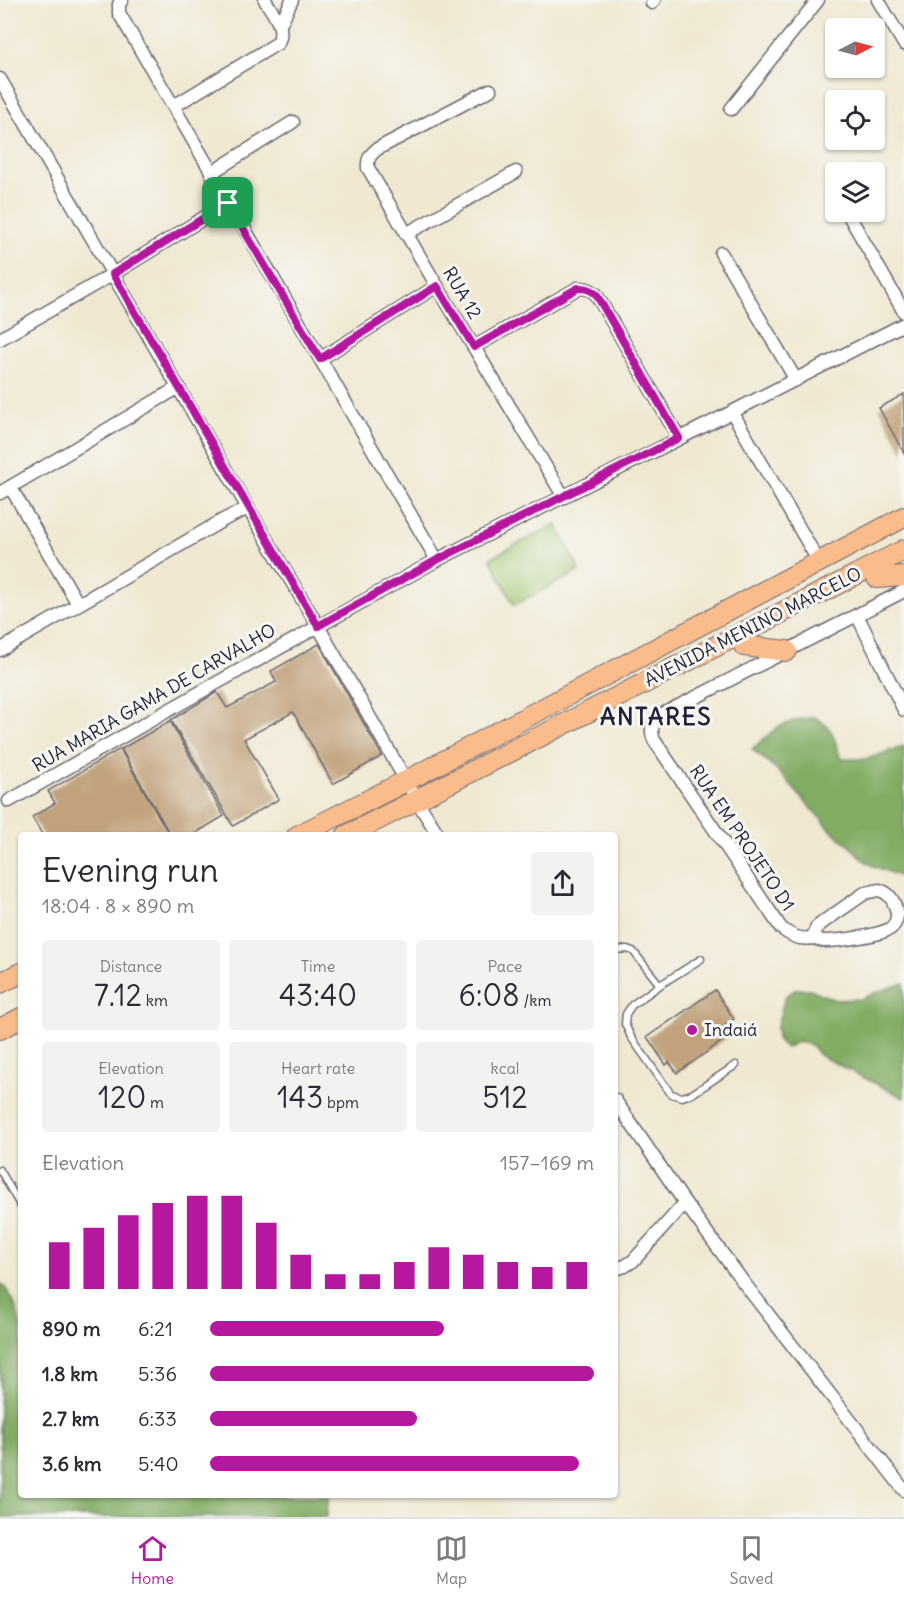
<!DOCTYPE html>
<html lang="en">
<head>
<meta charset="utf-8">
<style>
  body { margin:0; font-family:Delius,sans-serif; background:#f2f2f3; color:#2b2b33; height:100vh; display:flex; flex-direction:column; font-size:22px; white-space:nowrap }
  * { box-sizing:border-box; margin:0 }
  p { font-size:20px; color:#7c7c81 }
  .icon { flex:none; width:33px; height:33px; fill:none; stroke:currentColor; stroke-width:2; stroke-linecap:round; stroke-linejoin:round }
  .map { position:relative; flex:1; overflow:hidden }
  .panel { position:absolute; left:18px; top:832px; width:600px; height:666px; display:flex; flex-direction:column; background:#fff; border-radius:6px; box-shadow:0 2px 4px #0004 }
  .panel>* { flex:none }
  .needle { width:39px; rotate:84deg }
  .fabs { position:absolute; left:825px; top:18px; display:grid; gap:12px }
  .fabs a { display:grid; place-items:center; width:60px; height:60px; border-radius:6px; background:#fff; box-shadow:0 2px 4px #0004; font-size:30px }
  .pin { position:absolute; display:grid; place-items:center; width:51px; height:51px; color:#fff; margin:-26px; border-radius:12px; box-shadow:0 3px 9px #0006 }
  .round { display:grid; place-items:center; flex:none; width:63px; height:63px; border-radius:6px; background:#f2f2f3 }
  .headline { display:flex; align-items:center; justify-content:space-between; height:102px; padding:0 24px }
  h1 { font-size:33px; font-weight:600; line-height:45px }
  .metrics { display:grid; grid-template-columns:repeat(3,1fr); gap:9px; height:102px; padding:6px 24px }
  .metrics div { display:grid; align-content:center; border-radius:6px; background:#f2f2f3; text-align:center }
  .metrics b { font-size:30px; font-weight:600 }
  .metrics small { font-size:16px; font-weight:400 }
  .metrics p { font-size:16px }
  .chart { height:168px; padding:12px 24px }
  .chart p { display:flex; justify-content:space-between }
  .chart svg { width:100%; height:108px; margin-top:6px; stroke:#b5179e; stroke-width:6 }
  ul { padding:0 24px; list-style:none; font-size:20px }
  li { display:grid; grid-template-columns:96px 72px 1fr; align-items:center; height:45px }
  li i { height:15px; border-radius:8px; background:#b5179e }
  .tab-bar { display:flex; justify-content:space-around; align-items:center; height:84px; border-top:2px solid #e1e1e2; background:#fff; font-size:16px; color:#7c7c81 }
  .tab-bar a { display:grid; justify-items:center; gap:3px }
  .tab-bar .on { color:#b5179e }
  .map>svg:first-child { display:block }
  .green { fill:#a3c872; stroke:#627556; stroke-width:1.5 }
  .forest { fill:#82ac64; stroke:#526750; stroke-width:1.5 }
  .building { fill:#c1a27c }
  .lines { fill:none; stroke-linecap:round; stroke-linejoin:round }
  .lane-casing { stroke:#6a6770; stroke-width:9 }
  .street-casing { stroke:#6a6770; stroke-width:15 }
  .primary-casing { stroke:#6a6770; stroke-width:22 }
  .lane { stroke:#fff; stroke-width:6 }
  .street { stroke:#fff; stroke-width:12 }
  .primary { stroke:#fabc8b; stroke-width:20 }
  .route-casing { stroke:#fff; stroke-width:12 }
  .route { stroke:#b5179e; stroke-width:8 }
  .poi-dot { fill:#b5179e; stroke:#f6f6f2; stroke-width:2 }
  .labels { text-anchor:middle; stroke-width:6; stroke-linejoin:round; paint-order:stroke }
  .street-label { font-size:18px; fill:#22223b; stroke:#f6f6f2 }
  .poi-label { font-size:18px; fill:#22223b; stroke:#f6f6f2; text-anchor:start }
  .district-label { font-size:24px; font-weight:bold; letter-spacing:1.5px; fill:#22223b; stroke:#f6f6f2 }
</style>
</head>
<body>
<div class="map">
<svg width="904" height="1517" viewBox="0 0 904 1517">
  <rect width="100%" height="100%" fill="#f6f6f2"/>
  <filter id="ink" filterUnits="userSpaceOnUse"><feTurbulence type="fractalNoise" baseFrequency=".0167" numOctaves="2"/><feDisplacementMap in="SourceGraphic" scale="12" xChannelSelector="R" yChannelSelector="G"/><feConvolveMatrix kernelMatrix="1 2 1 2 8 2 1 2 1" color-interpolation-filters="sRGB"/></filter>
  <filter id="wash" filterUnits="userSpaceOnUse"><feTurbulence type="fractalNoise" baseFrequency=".008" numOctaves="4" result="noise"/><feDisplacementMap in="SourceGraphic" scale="24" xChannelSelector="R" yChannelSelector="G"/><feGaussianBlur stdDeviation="1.35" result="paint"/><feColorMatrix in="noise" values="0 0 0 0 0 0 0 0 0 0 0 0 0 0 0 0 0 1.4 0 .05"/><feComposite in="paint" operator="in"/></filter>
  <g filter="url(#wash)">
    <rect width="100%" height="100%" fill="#f0e8d1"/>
    <!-- green -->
    <polygon class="green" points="556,524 580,571 514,605 490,558"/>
    <!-- forest -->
    <g class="forest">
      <path d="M814,717C836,729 833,738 841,759H867L904,746V878L871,865L860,857L851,847L831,830L776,769L752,749L778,727L796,720Z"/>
      <polygon points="904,983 904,1098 819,1055 811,1045 798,1041 786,1048 777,1039 777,1026 785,997 796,989 810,989 835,1000 862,999 874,993"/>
      <path d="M0,1283C14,1294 18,1313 21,1329V1496H329L327,1512V1517H0Z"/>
    </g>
    <g id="blocks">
      <!-- building -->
      <g class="building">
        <polygon points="904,394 904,453 879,408"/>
        <polygon points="319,644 382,756 333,784 293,712 244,739 279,799 233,826 171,720 217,692 227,708 276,682 271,671"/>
        <polygon points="170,721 224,816 191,836 171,836 121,749"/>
        <polygon points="120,749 170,836 43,836 32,817 55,803 48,791"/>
        <polygon points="715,990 734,1019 725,1025 731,1035 677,1073 669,1062 666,1065 647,1037"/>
      </g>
    </g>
  </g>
  <g filter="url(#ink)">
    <use href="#blocks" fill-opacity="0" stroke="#6a6770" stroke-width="1.5"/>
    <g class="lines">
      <defs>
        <g id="lane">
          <polyline points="615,950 627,949 633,951 660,985 632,1005 626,1014 625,1024 631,1037 671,1094 682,1097 692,1094 736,1065"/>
          <polyline points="660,985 701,959"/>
          <polyline points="0,1170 21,1207"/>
        </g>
        <g id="street">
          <polyline points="122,0 119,4 119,13 437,560"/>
          <polyline points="878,0 904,44"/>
          <polyline points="652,3 654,0"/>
          <polyline points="280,25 292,0"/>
          <polyline points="0,79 248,508 318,626 422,809 439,836"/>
          <path d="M490,90L377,149C370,155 367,159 368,168L437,286L564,497"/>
          <path d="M174,106L278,43C286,27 273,14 265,0"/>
          <polyline points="731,109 818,0"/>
          <polyline points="211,173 293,122"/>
          <polyline points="847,212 904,312"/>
          <polyline points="406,234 516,172"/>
          <polyline points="721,253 796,380"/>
          <polyline points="0,339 113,274 228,203"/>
          <path d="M474,347L578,288C586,288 590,289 596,294L679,438"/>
          <polyline points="320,359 437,286"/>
          <polyline points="732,412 819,562"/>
          <polyline points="11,488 78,604"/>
          <polyline points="0,493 179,387"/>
          <polyline points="857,615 904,710"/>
          <polyline points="0,650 225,519 248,508"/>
          <polyline points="9,801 206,689 437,560 732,412 904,324"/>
          <path d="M879,890C887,892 892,897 895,906C898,913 898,922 891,928C882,935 838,941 826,941C821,941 816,939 812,938L817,927L826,920L865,893Z"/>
          <path d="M812,938C799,940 791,936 781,928L654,740C650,731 652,723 659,716L904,591"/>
          <polyline points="615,1100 685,1203 744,1283 904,1490"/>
          <polyline points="615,1269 625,1266 633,1261 685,1203"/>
        </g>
        <g id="primary">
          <polyline points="877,578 904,576"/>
          <polyline points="744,646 787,651"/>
          <polyline points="297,836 406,781 904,517"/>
          <polyline points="346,836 904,550"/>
          <polyline points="0,983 21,973"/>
          <polyline points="0,1029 21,1018"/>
        </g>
      </defs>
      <!-- lane casing -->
      <use href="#lane" class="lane-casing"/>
      <!-- street casing -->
      <use href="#street" class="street-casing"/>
      <!-- primary casing -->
      <use href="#primary" class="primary-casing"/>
      <!-- lane -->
      <use href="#lane" class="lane"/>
      <!-- street -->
      <use href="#street" class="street"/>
      <!-- primary -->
      <use href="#primary" class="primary"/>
    </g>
  </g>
  <g class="lines" filter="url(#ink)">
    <defs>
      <path id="route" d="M228,203L320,359L437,286L474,347L578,288C586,288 590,289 596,294L679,438L437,560L318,626L113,274Z"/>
    </defs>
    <!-- route casing -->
    <use href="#route" class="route-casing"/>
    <!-- route -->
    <use href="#route" class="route"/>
  </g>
  <!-- markers -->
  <circle class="poi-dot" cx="692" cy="1030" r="6"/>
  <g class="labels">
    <!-- street labels -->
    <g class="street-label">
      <text transform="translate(462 293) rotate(59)" y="6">RUA 12</text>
      <text transform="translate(753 627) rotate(-27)" y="6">AVENIDA MENINO MARCELO</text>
      <text transform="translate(154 698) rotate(-30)" y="6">RUA MARIA GAMA DE CARVALHO</text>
      <text transform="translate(742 838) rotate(56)" y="6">RUA EM PROJETO D1</text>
    </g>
    <!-- poi labels -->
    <g class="poi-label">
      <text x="704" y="1036">Indaiá</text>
    </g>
    <!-- district labels -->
    <g class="district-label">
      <text x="656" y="725">ANTARES</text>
    </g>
  </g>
</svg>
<div class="fabs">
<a><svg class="needle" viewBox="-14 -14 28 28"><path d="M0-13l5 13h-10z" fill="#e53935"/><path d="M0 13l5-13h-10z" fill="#7c7c81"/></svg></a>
<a><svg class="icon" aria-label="locate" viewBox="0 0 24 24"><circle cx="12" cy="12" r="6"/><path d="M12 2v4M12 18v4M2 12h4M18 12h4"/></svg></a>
<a><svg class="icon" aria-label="layers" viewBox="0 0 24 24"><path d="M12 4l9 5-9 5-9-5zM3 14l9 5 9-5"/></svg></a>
</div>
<div class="pin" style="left:228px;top:203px;background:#1e9e55"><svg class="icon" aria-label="arrive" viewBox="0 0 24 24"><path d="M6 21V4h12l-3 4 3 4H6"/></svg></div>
<section class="panel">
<div class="headline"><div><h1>Evening run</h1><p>18:04 · 8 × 890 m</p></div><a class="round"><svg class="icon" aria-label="share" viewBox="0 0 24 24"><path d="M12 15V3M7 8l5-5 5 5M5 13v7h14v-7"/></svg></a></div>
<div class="metrics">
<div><p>Distance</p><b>7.12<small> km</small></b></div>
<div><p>Time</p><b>43:40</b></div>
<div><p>Pace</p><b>6:08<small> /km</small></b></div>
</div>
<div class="metrics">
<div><p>Elevation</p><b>120<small> m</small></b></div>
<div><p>Heart rate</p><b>143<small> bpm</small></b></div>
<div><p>kcal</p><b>512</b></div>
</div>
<div class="chart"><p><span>Elevation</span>157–169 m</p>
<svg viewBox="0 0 160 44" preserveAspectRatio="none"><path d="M5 44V25M15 44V19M25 44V14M35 44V9M45 44V6M55 44V6M65 44V17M75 44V30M85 44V38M95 44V38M105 44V33M115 44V27M125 44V30M135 44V33M145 44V35M155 44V33"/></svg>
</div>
<ul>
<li><b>890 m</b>6:21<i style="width:61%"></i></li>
<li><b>1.8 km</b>5:36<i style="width:100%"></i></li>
<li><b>2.7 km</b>6:33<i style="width:54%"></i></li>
<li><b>3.6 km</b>5:40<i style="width:96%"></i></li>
</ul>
</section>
</div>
<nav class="tab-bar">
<a class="on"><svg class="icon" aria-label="home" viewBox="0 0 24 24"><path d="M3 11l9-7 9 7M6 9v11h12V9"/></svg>Home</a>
<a><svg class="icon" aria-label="map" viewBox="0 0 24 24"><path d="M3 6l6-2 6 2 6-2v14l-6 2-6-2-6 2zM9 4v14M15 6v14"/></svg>Map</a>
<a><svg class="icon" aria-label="saved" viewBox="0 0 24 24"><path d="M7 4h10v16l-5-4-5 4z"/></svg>Saved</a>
</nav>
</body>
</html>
